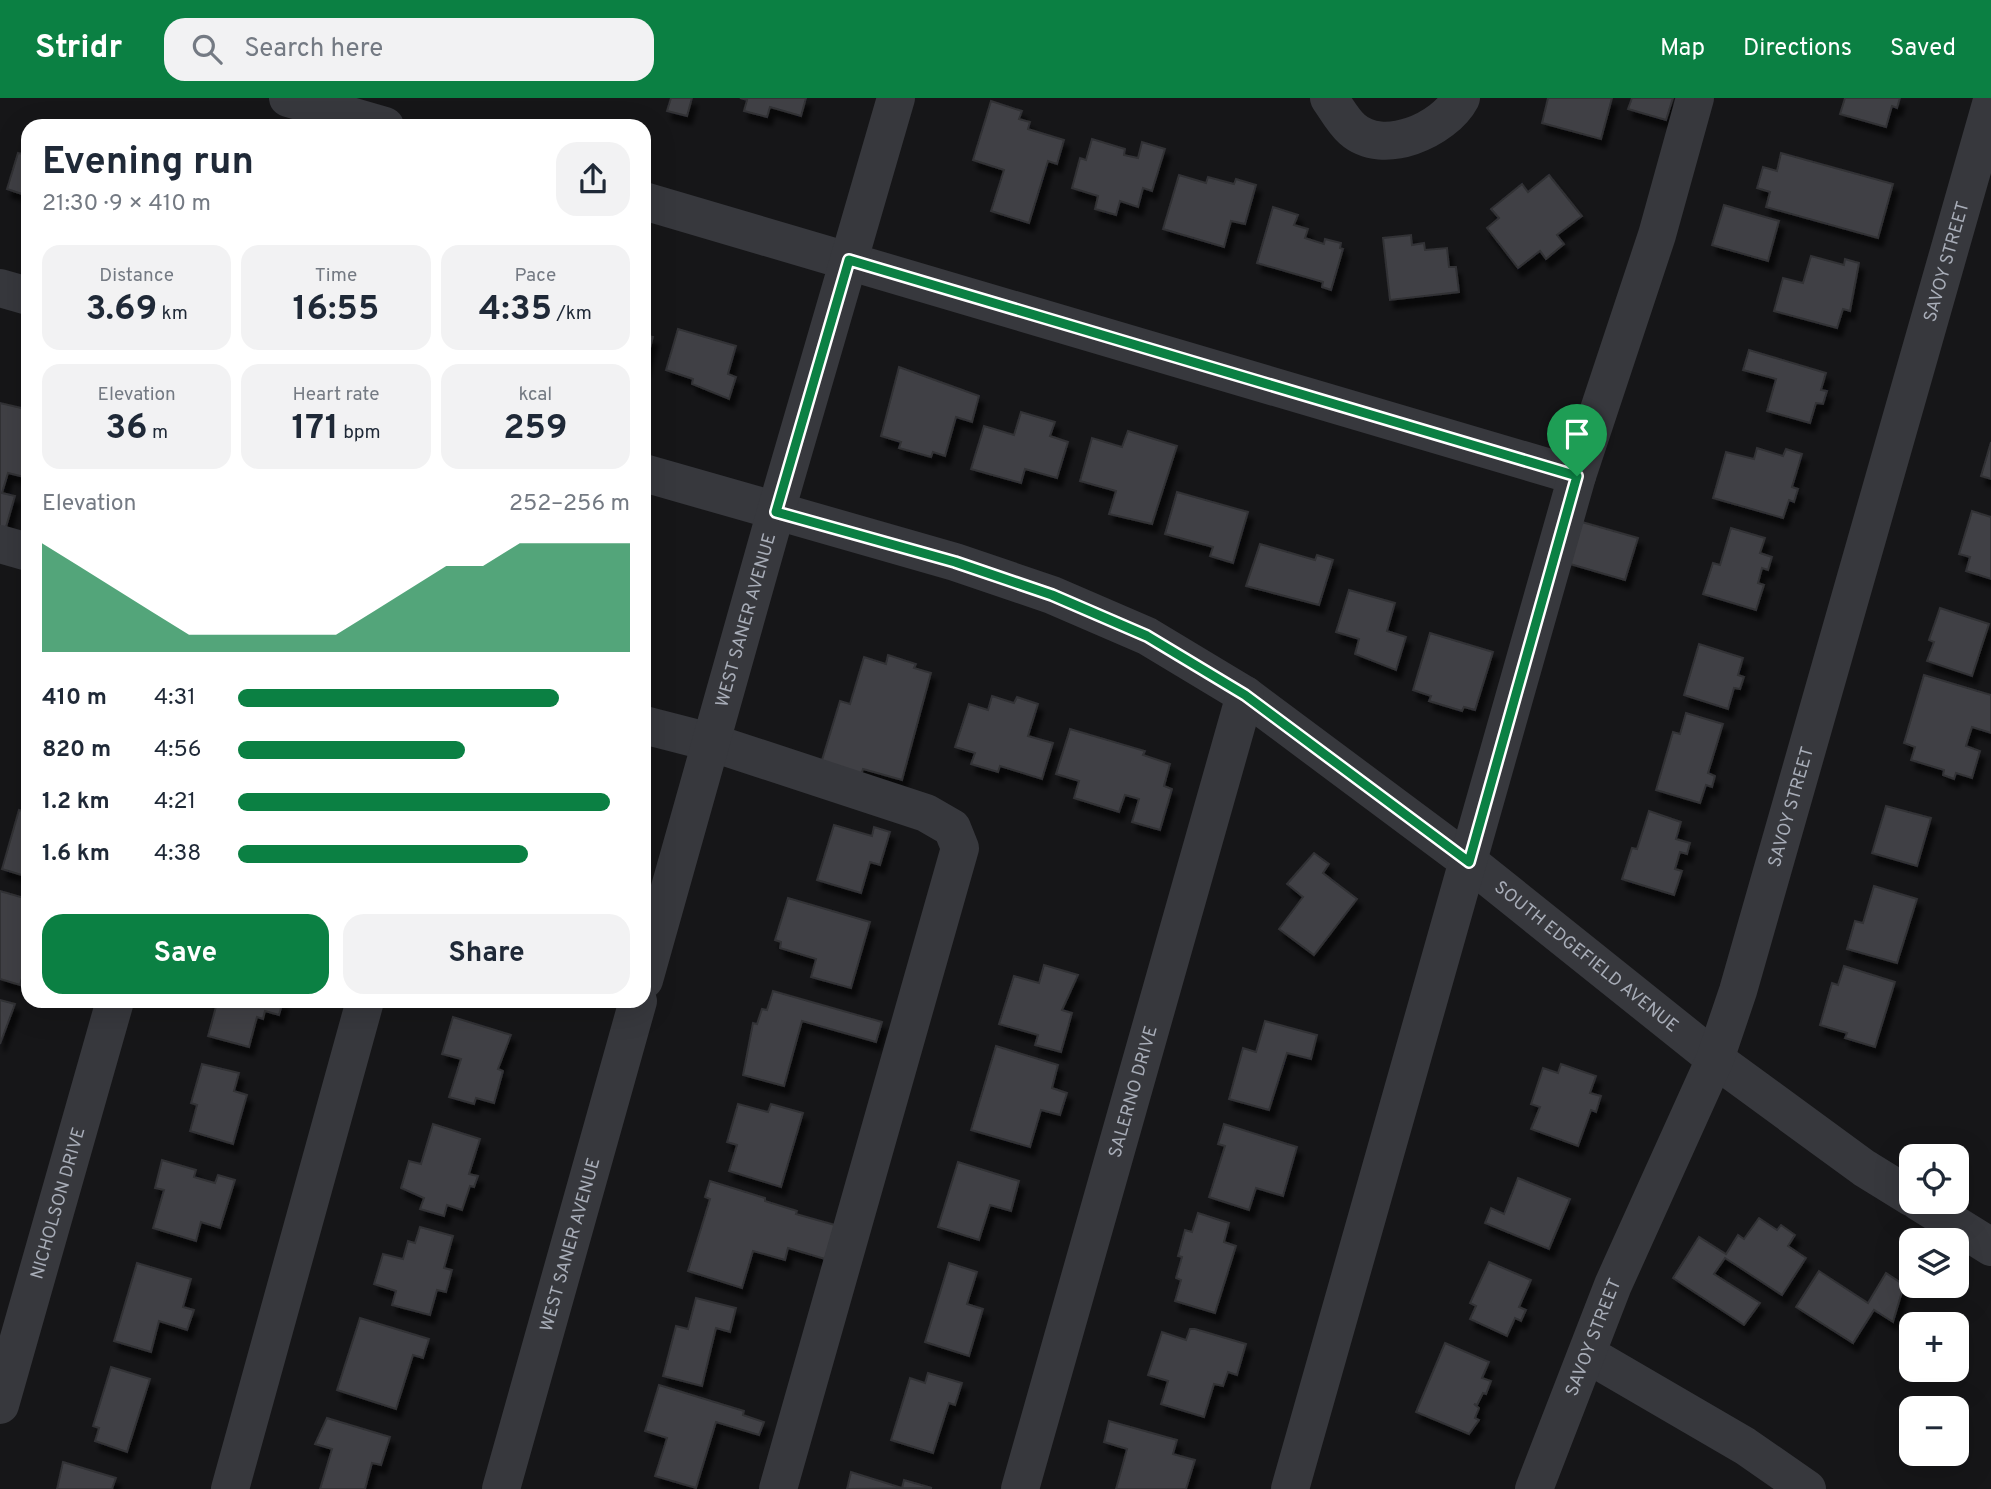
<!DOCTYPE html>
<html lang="en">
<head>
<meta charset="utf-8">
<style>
  body { margin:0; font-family:Overpass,sans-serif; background:#f2f2f3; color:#1f2937; height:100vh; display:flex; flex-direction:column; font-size:26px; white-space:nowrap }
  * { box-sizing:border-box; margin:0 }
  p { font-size:23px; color:#747a83 }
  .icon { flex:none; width:38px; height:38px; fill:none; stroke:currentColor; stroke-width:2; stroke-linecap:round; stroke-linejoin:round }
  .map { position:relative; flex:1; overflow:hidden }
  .side { position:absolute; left:21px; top:21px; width:630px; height:889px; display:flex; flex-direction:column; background:#fff; border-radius:21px; box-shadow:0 7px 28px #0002 }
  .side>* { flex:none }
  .fabs { position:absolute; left:1899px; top:1046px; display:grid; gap:14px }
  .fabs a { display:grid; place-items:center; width:70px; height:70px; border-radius:14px; background:#fff; box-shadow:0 7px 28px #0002; font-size:35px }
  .pin { position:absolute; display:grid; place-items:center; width:60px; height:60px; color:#fff; margin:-72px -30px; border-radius:50% 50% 50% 0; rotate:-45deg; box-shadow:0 0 7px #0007 }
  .pin .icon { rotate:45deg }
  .round { display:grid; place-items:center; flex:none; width:74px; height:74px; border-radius:21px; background:#f2f2f3 }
  .summary { display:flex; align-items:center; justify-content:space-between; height:119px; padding:0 21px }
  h1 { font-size:38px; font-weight:700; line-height:52px }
  .stats { display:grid; grid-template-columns:repeat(3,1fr); gap:10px; height:119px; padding:7px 21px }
  .stats div { display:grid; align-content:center; border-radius:18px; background:#f2f2f3; text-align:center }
  .stats b { font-size:35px; font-weight:700 }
  .stats small { font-size:19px; font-weight:400 }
  .stats p { font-size:19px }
  .chart { height:196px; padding:14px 21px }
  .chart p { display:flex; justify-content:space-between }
  .chart svg { width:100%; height:126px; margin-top:7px; fill:#0b8043; opacity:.7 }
  .action { display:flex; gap:14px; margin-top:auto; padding:14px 21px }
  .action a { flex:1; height:80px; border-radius:21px; background:#0b8043; color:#fff; font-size:28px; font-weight:700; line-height:80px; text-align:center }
  .action a+a { background:#f2f2f3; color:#1f2937 }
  ul { padding:0 21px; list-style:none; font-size:23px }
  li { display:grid; grid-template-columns:112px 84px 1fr; align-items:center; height:52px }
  li i { height:18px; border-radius:9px; background:#0b8043 }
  header { display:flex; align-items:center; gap:42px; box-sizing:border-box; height:98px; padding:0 35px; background:#0b8043; color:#fff }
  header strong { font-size:33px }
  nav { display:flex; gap:38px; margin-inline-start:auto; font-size:24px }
  .search { width:490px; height:63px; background:#f2f2f3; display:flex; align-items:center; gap:18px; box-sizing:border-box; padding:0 24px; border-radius:21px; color:#747a83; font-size:26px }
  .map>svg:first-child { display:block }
  .building { fill:#404145; stroke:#303034; stroke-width:2; filter:url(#shadow) }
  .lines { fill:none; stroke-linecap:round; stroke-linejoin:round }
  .minor { stroke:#37383d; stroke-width:38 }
  .route-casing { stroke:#fff; stroke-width:14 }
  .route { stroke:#0b8043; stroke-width:9 }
  .labels { text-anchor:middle; stroke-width:6; stroke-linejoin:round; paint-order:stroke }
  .street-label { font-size:18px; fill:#a8adb8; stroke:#111113 }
</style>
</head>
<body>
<header>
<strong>Stridr</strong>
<div class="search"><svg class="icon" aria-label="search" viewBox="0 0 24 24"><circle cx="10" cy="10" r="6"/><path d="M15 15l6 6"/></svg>Search here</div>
<nav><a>Map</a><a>Directions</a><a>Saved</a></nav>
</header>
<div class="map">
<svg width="1991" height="1391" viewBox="0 0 1991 1391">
  <defs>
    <filter id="shadow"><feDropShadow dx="4.5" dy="8" stdDeviation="2" flood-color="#0009"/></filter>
  </defs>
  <rect width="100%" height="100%" fill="#161618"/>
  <!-- building -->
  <g class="building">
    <polygon points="671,0 692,0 687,18 667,13"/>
    <polygon points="740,0 806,0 801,18 770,9 767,19 744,13 747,2"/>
    <polygon points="1548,0 1612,0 1601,41 1542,25"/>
    <polygon points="1632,0 1673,0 1666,22 1628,11"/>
    <polygon points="1845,0 1900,0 1897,10 1892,8 1886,29 1840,16"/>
    <polygon points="991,3 1022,13 1019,21 1030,24 1028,31 1064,42 1057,66 1048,63 1029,125 991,113 1004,72 973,62"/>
    <polygon points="1092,41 1125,51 1124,57 1138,60 1142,44 1165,51 1152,93 1143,90 1138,109 1120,103 1116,117 1095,111 1098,98 1072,90 1080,60 1086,62"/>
    <polygon points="18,55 28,57 28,98 7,91"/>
    <polygon points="1781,55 1893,86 1878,140 1766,109 1770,94 1757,90 1763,69 1777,73"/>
    <polygon points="1179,77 1206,85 1208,79 1234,86 1236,81 1256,87 1245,126 1231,123 1224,149 1163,131"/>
    <polygon points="1549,77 1582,118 1557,137 1564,146 1546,161 1540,153 1518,170 1487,130 1499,120 1491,111 1522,86 1528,94"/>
    <polygon points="1724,107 1779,123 1768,163 1712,147"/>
    <polygon points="1273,109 1298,117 1294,127 1308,131 1305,140 1324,146 1325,141 1341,145 1340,150 1343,151 1331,192 1322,189 1323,184 1257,165"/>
    <polygon points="1411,137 1412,147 1424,145 1425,152 1447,150 1449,169 1456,169 1459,194 1390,202 1383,140"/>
    <polygon points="1811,158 1844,167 1845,161 1859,165 1850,213 1843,211 1837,230 1774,213 1783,180 1803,185"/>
    <polygon points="678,231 736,248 728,276 736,279 729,301 692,286 693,281 666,272"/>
    <polygon points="644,237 653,239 644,272"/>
    <polygon points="1749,252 1826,275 1821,292 1827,293 1823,306 1816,305 1810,325 1767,313 1776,281 1743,272"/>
    <polygon points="899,269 979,298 972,324 956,319 945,358 933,354 931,359 899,350 901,344 881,338"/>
    <polygon points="28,304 28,380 8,375 2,395 15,398 4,436 0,435 0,305 26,311"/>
    <polygon points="1021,314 1055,324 1050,338 1068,344 1057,380 1025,371 1021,385 971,371 984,328 1014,337"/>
    <polygon points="1128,333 1177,348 1152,426 1109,416 1116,393 1080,383 1092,340 1122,349"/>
    <polygon points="1991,344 1991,381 1981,378"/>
    <polygon points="1757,350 1783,358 1786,351 1802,356 1792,389 1798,391 1794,404 1789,402 1783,420 1713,400 1726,354 1754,361"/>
    <polygon points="1177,394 1248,414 1233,465 1210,458 1213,449 1165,436"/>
    <polygon points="1972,413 1991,419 1991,481 1966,473 1970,459 1959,456"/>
    <polygon points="1582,424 1638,440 1625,482 1570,466"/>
    <polygon points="1731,430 1765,440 1760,455 1772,459 1768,472 1762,470 1758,485 1764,487 1756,512 1703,496 1713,465 1720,467"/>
    <polygon points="1260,446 1315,462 1317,457 1333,462 1319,507 1246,488"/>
    <polygon points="1349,492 1395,505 1387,533 1406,539 1396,572 1355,556 1359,541 1336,534"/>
    <polygon points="1940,510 1989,526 1972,578 1927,563 1934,544 1929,542"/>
    <polygon points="1430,535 1493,554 1475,612 1464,609 1462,613 1429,603 1431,598 1413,592"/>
    <polygon points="1699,546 1743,560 1738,577 1744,579 1740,591 1734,590 1728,611 1684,597"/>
    <polygon points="888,557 916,566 914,570 931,575 902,682 863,671 859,684 819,672 840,603 850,606 864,559 886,566"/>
    <polygon points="1924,577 1991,597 1991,635 1972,629 1966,648 1980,653 1972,680 1956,675 1954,681 1943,677 1944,672 1911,662 1915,649 1904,645"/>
    <polygon points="992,598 1014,605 1017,599 1038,606 1028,638 1053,645 1042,681 1000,668 998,674 971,666 975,655 955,649 969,606 988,612"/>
    <polygon points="1686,615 1723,626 1708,675 1715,678 1712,689 1706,687 1700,705 1656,692 1673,634 1680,636"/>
    <polygon points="1070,631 1145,653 1143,657 1170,666 1164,688 1172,691 1160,732 1132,724 1139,701 1125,697 1119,714 1074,700 1079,683 1056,676"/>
    <polygon points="1886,708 1931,720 1917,768 1872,755"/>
    <polygon points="19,712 28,714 28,779 2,771"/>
    <polygon points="1649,713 1681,724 1676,741 1690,745 1687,756 1680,754 1675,771 1682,773 1674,797 1622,781 1632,750 1637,751"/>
    <polygon points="834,727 872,738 874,729 890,734 880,767 870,764 861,795 817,782"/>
    <polygon points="1314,755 1329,766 1323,775 1357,801 1314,857 1279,831 1303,799 1287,786"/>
    <polygon points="1874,788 1917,801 1897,865 1847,851 1855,823 1863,825"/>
    <polygon points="0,793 28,801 28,860 20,887 0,881"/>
    <polygon points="788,800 870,824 851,890 811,879 816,861 780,850 781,844 775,842"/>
    <polygon points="1044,867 1078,877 1062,912 1072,915 1061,954 1035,947 1038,937 999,926 1014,878 1039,885"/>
    <polygon points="1844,868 1895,884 1875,949 1845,940 1847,935 1820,927 1832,885 1838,887"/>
    <polygon points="773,893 882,924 876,944 802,923 784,988 743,977 753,925 757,926 762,911 767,912"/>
    <polygon points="0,902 15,906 0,946"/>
    <polygon points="211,903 283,903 279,917 265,913 263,921 257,919 249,949 208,938 217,905"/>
    <polygon points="453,919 511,937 498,971 503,973 494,1005 476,1000 474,1006 449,999 461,961 442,956"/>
    <polygon points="1265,923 1317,937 1311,961 1287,955 1269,1012 1229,1001 1243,950 1256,954"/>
    <polygon points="996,948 1058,967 1052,990 1067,995 1060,1017 1041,1012 1030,1049 971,1032"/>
    <polygon points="202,966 239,975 234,993 247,997 233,1046 190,1033 197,1007 191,1005"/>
    <polygon points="1561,966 1596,978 1590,995 1601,998 1596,1014 1591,1012 1578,1048 1531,1031 1540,1009 1531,1006 1543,970 1558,975"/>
    <polygon points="738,1006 768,1014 771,1006 803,1015 781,1089 729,1073 737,1047 727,1044"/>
    <polygon points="433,1026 480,1041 469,1076 478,1078 474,1089 470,1088 462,1112 447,1107 444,1118 420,1111 424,1100 401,1090 409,1063 421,1066"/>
    <polygon points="1224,1026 1297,1049 1283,1098 1256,1090 1249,1112 1209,1099 1225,1048 1218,1046"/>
    <polygon points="162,1062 196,1072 194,1079 215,1085 218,1077 235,1082 220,1130 201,1124 196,1143 153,1130 164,1092 155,1090"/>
    <polygon points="958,1064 1019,1083 1011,1113 990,1107 979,1142 938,1129"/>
    <polygon points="1518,1080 1570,1101 1549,1151 1485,1125 1491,1110 1504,1116"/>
    <polygon points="710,1083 765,1100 765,1103 797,1113 796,1116 835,1127 825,1161 788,1150 785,1162 753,1153 742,1190 688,1173 710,1101 705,1099"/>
    <polygon points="1198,1115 1229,1125 1224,1144 1236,1148 1215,1215 1175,1203 1181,1182 1176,1180 1182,1159 1178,1158 1185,1132 1192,1134"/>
    <polygon points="1759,1120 1777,1132 1781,1127 1795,1137 1788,1148 1806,1160 1782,1197 1725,1160 1714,1176 1760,1205 1744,1227 1673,1180 1699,1139 1726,1156 1738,1137 1744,1141"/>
    <polygon points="420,1129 453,1138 444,1170 452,1172 446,1194 437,1192 430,1217 392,1207 396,1193 374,1186 383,1156 403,1161 408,1143 415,1145"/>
    <polygon points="1489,1164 1531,1182 1519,1209 1526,1212 1521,1223 1515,1220 1507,1238 1470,1221 1476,1208 1470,1205"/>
    <polygon points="137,1165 191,1181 183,1209 194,1212 187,1232 159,1223 151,1254 114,1243"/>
    <polygon points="949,1165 977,1174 967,1206 983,1211 969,1258 925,1244"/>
    <polygon points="1819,1173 1868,1205 1886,1175 1904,1187 1893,1224 1874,1212 1853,1245 1796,1209"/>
    <polygon points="696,1200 736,1210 730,1234 716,1230 702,1288 663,1278 676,1228 688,1231"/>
    <polygon points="360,1220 429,1241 423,1260 413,1257 396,1311 337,1292"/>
    <polygon points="1190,1231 1195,1231 1246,1246 1237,1277 1228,1274 1223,1288 1214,1286 1204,1319 1161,1306 1168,1283 1148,1277 1162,1234 1186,1242"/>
    <polygon points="1445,1245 1489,1264 1482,1280 1491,1283 1486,1296 1483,1295 1477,1307 1474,1306 1479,1310 1475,1320 1479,1322 1469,1336 1416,1314"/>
    <polygon points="111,1269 150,1281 127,1354 95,1343 99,1330 93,1328"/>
    <polygon points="928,1275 962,1285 955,1307 949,1305 933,1355 891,1342 910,1280 925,1285"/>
    <polygon points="659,1287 744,1313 743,1317 764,1324 759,1337 716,1324 696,1390 655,1378 667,1340 645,1333"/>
    <polygon points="327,1320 390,1339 381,1367 372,1365 365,1391 320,1391 332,1351 315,1346"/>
    <polygon points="1109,1323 1177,1342 1173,1356 1195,1362 1186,1391 1116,1391 1127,1351 1104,1344"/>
    <polygon points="63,1364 116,1380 112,1391 57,1391"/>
    <polygon points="851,1374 902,1390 904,1382 932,1390 847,1391"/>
  </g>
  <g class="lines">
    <!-- minor -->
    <g class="minor">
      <polyline points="288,0 385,28"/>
      <path d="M1329,0C1336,10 1343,23 1352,31C1383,59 1444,32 1461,0"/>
      <polyline points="644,103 1577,378"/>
      <polyline points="0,190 28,198"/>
      <path id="s1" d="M644,375L955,464L1052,497L1147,538L1245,597L1469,764L1715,961L1864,1070L1911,1099"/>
      <polyline points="0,446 28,454"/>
      <polyline points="644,627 710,644 926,715 952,730 960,750 778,1391"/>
      <path id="s2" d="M644,882L776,413L896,0"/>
      <polyline points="1919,1104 1991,1149"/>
      <polyline points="1587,1256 1745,1348 1807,1391"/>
      <path id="s3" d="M0,1307L115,903"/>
      <polyline points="230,1391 365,903"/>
      <path id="s4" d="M501,1391L638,903"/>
      <path id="s5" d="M1020,1391L1245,597"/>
      <polyline points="1290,1391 1577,378 1657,137 1695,0"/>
      <path id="s6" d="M1534,1391L1613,1187L1715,961L1738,893L1991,6"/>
    </g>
  </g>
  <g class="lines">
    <defs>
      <polygon id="route" points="849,162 1577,378 1469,764 1245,597 1147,538 1052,497 955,464 776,414"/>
    </defs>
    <!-- route casing -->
    <use href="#route" class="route-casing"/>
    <!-- route -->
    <use href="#route" class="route"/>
  </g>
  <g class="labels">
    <!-- street labels -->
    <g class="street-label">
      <text dy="6" stroke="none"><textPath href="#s6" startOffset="1297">SAVOY STREET</textPath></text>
      <text dy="6" stroke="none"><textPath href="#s2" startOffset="374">WEST SANER AVENUE</textPath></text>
      <text dy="6" stroke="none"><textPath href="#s6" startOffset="730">SAVOY STREET</textPath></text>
      <text dy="6" stroke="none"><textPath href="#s1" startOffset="1074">SOUTH EDGEFIELD AVENUE</textPath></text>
      <text dy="6" stroke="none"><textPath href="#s5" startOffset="413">SALERNO DRIVE</textPath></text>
      <text dy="6" stroke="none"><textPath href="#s3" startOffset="210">NICHOLSON DRIVE</textPath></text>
      <text dy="6" stroke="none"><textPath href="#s4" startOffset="254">WEST SANER AVENUE</textPath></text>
      <text dy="6" stroke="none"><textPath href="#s6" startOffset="163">SAVOY STREET</textPath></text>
    </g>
  </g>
</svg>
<div class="fabs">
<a><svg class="icon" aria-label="locate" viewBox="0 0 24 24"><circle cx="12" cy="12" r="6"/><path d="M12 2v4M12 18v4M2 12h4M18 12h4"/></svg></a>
<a><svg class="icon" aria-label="layers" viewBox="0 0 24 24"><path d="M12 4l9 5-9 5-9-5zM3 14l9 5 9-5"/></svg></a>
<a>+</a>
<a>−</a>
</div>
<div class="pin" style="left:1577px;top:378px;background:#1e9e55"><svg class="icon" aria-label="arrive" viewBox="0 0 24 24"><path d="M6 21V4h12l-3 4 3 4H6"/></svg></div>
<section class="side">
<div class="summary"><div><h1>Evening run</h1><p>21:30 · 9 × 410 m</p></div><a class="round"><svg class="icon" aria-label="share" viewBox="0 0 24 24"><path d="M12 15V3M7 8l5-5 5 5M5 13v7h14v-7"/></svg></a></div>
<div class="stats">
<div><p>Distance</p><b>3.69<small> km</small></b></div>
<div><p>Time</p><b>16:55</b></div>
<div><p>Pace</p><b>4:35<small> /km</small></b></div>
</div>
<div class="stats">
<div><p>Elevation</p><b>36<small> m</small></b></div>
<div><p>Heart rate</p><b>171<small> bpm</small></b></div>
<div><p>kcal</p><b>259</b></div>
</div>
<div class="chart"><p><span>Elevation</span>252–256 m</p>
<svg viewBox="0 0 160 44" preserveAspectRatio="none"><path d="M0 44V6L10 14L20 22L30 30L40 38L50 38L60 38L70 38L80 38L90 30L100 22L110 14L120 14L130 6L140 6L150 6L160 6V44z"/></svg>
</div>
<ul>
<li><b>410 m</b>4:31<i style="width:82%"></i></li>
<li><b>820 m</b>4:56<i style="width:58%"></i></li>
<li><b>1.2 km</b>4:21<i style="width:95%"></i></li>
<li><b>1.6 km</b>4:38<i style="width:74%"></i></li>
</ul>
<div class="action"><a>Save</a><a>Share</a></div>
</section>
</div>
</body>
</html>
